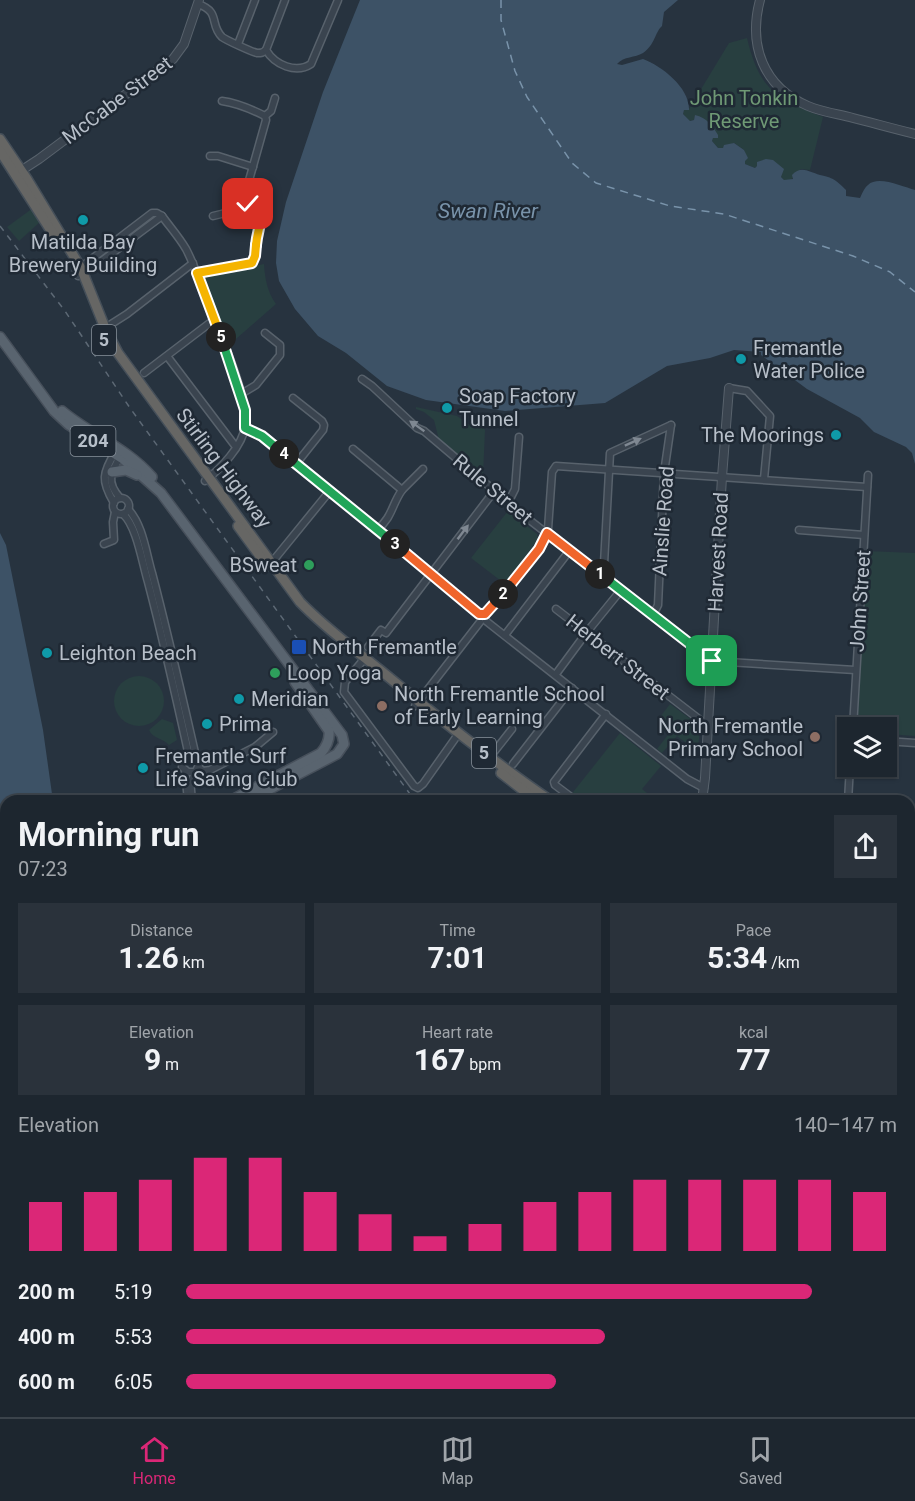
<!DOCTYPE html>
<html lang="en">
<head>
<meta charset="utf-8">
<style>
  body { margin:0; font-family:Roboto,sans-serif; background:#2a323b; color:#f1f3f6; height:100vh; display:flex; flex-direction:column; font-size:22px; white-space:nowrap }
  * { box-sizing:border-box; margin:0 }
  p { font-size:20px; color:#a0a5aa }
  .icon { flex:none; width:33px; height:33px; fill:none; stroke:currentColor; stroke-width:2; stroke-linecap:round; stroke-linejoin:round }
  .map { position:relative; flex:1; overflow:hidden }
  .panel { position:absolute; left:0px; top:795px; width:915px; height:622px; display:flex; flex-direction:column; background:#1d262f; border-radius:18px 18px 0 0; box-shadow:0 2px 4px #0004,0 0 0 2px #3b434b }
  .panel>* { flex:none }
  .tools { position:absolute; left:837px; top:717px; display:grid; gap:12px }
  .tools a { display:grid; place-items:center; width:60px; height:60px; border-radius:0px; background:#1d262f; box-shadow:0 2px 4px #0004,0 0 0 2px #3b434b; font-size:30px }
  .pin { position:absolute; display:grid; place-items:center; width:51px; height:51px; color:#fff; margin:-26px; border-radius:12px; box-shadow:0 3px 9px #0006 }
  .km { position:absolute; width:30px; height:30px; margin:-15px; border-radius:50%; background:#222; color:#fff; font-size:16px; line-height:30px; text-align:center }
  .round { display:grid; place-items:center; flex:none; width:63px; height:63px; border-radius:0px; background:#2a323b }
  .overview { display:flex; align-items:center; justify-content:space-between; height:102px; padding:0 18px }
  h1 { font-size:33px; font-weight:700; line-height:45px }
  .figures { display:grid; grid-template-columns:repeat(3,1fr); gap:9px; height:102px; padding:6px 18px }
  .figures div { display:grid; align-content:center; border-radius:0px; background:#2a323b; text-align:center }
  .figures b { font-size:30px; font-weight:700 }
  .figures small { font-size:16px; font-weight:400 }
  .figures p { font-size:16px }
  .chart { height:168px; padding:12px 18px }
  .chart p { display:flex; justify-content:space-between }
  .chart svg { width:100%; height:108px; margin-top:6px; stroke:#db2777; stroke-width:6 }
  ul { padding:0 18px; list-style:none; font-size:20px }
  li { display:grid; grid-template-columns:96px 72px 1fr; align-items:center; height:45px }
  li i { height:15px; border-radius:8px; background:#db2777 }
  .tab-bar { display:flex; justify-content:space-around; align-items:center; height:84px; border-top:2px solid #3b434b; background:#1d262f; font-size:16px; color:#a0a5aa }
  .tab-bar a { display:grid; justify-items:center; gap:3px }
  .tab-bar .selected { color:#db2777 }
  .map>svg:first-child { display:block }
  .green { fill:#283f40 }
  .water { fill:#3d5266 }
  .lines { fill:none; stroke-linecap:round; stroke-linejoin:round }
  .ferry { stroke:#7993aa; stroke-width:1.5; stroke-dasharray:8 6; stroke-linecap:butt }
  .minor-casing { stroke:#58626c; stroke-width:9 }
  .tertiary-casing { stroke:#58626c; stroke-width:10 }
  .primary-casing { stroke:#47505b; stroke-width:12 }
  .trunk-casing { stroke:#454f59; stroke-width:12 }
  .minor { stroke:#3a444f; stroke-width:6 }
  .tertiary { stroke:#3a444f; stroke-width:8 }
  .primary { stroke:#59646f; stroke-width:9 }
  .trunk { stroke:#666664; stroke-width:9 }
  .rail { stroke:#5d6975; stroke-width:1.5; stroke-dasharray:6 6; stroke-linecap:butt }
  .oneway { fill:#7f8892 }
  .split-1-casing { stroke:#fff; stroke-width:12 }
  .split-2-casing { stroke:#fff; stroke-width:12 }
  .split-3-casing { stroke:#fff; stroke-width:12 }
  .split-4-casing { stroke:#fff; stroke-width:12 }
  .split-5-casing { stroke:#fff; stroke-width:12 }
  .split-6-casing { stroke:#fff; stroke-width:12 }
  .split-7-casing { stroke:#fff; stroke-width:12 }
  .split-1 { stroke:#22a559; stroke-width:8 }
  .split-2 { stroke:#f0652b; stroke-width:8 }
  .split-3 { stroke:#f0652b; stroke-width:8 }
  .split-4 { stroke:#22a559; stroke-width:8 }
  .split-5 { stroke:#22a559; stroke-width:8 }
  .split-6 { stroke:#f5b400; stroke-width:8 }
  .split-7 { stroke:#f5b400; stroke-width:8 }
  .culture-dot { fill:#0f9aa8; stroke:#1f2934; stroke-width:2 }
  .leisure-dot { fill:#2e9e5b; stroke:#1f2934; stroke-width:2 }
  .transit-dot { fill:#1a4fb4; stroke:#1f2934; stroke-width:2 }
  .education-dot { fill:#8d6e63; stroke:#1f2934; stroke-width:2 }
  .labels { text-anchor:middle; stroke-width:5; stroke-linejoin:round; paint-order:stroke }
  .shield { fill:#1f2934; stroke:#89929c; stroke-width:1.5 }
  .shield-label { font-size:18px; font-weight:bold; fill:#b7bfc9 }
  .park-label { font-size:20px; fill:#6f9975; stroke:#1f2934 }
  .street-label { font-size:20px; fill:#b7bfc9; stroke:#1f2934 }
  .poi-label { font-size:20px; fill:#b7bfc9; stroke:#1f2934; text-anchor:start }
  .water-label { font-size:21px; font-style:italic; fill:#7993aa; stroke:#1f2934 }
</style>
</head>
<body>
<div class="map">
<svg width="915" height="1417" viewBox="0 0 915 1417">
  <rect width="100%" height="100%" fill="#27333f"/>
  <!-- green -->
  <g class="green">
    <path d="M747,38C759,89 776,99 823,117L810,170L801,169L790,181L784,180L781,177L782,173L757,166L755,168L745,164L744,150L734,143L723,148H718L712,141L713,138L695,116L694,120L689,121L683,114L684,110L689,109L729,43Z"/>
    <polygon points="33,208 41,221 19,241 7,227"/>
    <path d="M264,264C265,279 267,291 276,304L229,345L204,281L207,275Z"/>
    <polygon points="416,407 457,416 474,428 482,426 485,430 483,476 439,440 434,420 424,412 416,409"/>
    <polygon points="508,511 537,534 538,539 505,584 471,558"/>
    <polygon points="866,551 915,553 915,736 887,734 886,728 857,728"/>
    <circle cx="139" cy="701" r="25"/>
    <polygon points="670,704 700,726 698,752 677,736 662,753 657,749 671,731 657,721"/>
    <path d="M162,719L173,723L177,740L169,745C163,738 153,739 149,730Z"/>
    <polygon points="620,733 661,766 642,789 657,801 566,801"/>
  </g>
  <!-- water -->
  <g class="water">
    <path d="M360,0H678L664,12L662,26C655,32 655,45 643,53C635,58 624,56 617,64L622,65L643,59C662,66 690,88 689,110H684L683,114L690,121L694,120L695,115C707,118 712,125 718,135V138H713L712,141L718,148H723L724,145L734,143L744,150L748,158L745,161V164L755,168L757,166V162L766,159L773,160L784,169L781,177L784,180L793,179L792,175C801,165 809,172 820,175C833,178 835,179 846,190V196L860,198C862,194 864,188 868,185C878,175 903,187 915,190V464L912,453L906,447L874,432L860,418L807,389L761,355V352L734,350L710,358L667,366L605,403L505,411L426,400L387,386L346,353L318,336L295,309L279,281L276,263L277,241L286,202L323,92Z"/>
    <polygon points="0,533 6,545 43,730 53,801 6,801 6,1412 291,1412 294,1417 0,1417"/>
    <polygon points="915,1188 915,1417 708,1417 713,1412 909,1412 909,1193 911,1194"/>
  </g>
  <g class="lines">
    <!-- ferry -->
    <g class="ferry">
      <polyline points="501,0 501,20 515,71 527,97 572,163 596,183 670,206 724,214 853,256 890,272 915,292"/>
      <polyline points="909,1395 915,1387"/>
      <polyline points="900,1417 902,1412"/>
    </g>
    <defs>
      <g id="minor">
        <path d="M198,4C221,12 209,24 222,37C226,40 252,52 257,53C262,53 262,53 266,50"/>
        <polyline points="238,44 255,0"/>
        <path d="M266,50C275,65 296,74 311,64L338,0"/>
        <polyline points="266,50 285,0"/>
        <polyline points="265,116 271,111 275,98"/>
        <polyline points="210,156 218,156 253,167"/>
        <path d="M162,216C170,227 179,237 186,249C194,264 199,280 205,296C217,328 249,395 245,426C243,446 220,469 205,481"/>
        <polyline points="213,216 242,209 248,204"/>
        <polyline points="76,271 152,213 157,213 162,216"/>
        <path d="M197,273L249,264L255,256L256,242L260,219L256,211L248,204L246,191L266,120L265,116C251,109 237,103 222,101"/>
        <polyline points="78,276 95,266 162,216"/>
        <polyline points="105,328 127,314 193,263"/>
        <polyline points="167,356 236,447"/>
        <polyline points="144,373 215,319"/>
        <polyline points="362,379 372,386 417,428 424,431 523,515 712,661 855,670"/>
        <polyline points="729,388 747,391 770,416 764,479"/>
        <polyline points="241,394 256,385 280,355 280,345 265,333"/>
        <polyline points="293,398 322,421 324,425 323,430 296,464"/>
        <polyline points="245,428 262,436 479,614"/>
        <path d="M353,449L402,490C391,506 393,516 377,530"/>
        <polyline points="402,490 423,469"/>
        <path d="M120,498C105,481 111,472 122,454"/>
        <circle cx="121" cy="506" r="8"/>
        <path d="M114,503C101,481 102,473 116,451"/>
        <polyline points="508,503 515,489 519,437"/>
        <path d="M128,509C143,525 146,553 152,573C168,634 182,696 196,757"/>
        <path d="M123,514C137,527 142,562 148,582C163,639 176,697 189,756"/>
        <polyline points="799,530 864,535"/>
        <polyline points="104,544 114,540 113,522 115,512"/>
        <polyline points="268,567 329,492"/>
        <polyline points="600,574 604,564 610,453 671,425"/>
        <polyline points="556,609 708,726"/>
        <polyline points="485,614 543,543 548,529 552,472 556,466 867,487"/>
        <polyline points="653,615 658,605 664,473 671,425"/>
        <polyline points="486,621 687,779 704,788"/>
        <polyline points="505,635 570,550"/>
        <polyline points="368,647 381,630 386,633 495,490"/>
        <polyline points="365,658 345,682 344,692 414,786 418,788 423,784 459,733"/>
        <polyline points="556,674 587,632 621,590"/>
        <polyline points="415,706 480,622"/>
        <polyline points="853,728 868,475"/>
        <polyline points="886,741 915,743"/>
        <polyline points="490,757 512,729"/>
        <polyline points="513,764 572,688"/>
        <polyline points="198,767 203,771 210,770 255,747 273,732"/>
        <polyline points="185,770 188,801"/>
        <polyline points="571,797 555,785 554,782 606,714"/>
        <path d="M193,801C188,784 192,779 199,765L196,757L189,756L183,759L182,767L188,772H194"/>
        <polyline points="848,801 850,766"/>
        <polyline points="909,932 915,933"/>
        <polyline points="909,986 915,978"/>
        <polyline points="909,1013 915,1017"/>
        <polyline points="909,1083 915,1089"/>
        <polyline points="909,1093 915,1098"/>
        <polyline points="620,1417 624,1412"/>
      </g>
      <g id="tertiary">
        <path d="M760,0C748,45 763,87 808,106C822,112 838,114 853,118C873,123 894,129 915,134"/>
        <polyline points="16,174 39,159 173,59 184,44 199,0"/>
        <polyline points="702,801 705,778 722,477 729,388"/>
      </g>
      <g id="primary">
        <polyline points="0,337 54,411 69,425 123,459 161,493 342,735 344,744 337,754 247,801"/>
        <path d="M62,411C92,436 126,447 152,477"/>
        <polyline points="112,472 126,470 137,475"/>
        <path d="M230,801L321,753C327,746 330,740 329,731L295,682"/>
        <polyline points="354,1412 356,1417"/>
        <polyline points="363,1412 365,1417"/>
      </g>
      <g id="trunk">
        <path d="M0,139L27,179L81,268L105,328L118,353L300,602C324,627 353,648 380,670C436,716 492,761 551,801"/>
        <polyline points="0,151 57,240"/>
        <polyline points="238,526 260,556"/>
        <polyline points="501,773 537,801"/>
        <polyline points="909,853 915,853"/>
        <polyline points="909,868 915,868"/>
      </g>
    </defs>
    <!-- minor casing -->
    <use href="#minor" class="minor-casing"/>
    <!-- tertiary casing -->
    <use href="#tertiary" class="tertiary-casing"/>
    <!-- primary casing -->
    <use href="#primary" class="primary-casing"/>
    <!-- trunk casing -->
    <use href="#trunk" class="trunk-casing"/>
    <!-- minor -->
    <use href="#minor" class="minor"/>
    <!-- tertiary -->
    <use href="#tertiary" class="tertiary"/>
    <!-- primary -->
    <use href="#primary" class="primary"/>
    <!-- trunk -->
    <use href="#trunk" class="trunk"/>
    <!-- rail -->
    <g class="rail">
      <polyline points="0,226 65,311 130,408 415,801"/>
      <polyline points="909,1129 915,1133"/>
      <polyline points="441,1412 441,1417"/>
    </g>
  </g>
  <!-- one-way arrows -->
  <defs><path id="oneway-solid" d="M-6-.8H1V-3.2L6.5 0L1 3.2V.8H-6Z" transform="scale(1.5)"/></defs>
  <g class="oneway">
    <use href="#oneway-solid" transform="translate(417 426) rotate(-145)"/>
    <use href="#oneway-solid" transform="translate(633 442) rotate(-24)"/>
    <use href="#oneway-solid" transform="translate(463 532) rotate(-53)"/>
  </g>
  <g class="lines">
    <defs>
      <polyline id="split-1" points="600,574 712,661"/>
      <polyline id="split-2" points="503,594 539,549 547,533 600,574"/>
      <polyline id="split-3" points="395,544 479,614 485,614 503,594"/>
      <polyline id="split-4" points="284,454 395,544"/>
      <polyline id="split-5" points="221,337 245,410 245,428 262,436 284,454"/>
      <polyline id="split-6" points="221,337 197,273 252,263 255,256 256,245"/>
      <path id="split-7" d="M248,204C267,222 258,223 256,245"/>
    </defs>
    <!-- split-1 casing -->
    <use href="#split-1" class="split-1-casing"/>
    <!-- split-2 casing -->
    <use href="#split-2" class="split-2-casing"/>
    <!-- split-3 casing -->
    <use href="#split-3" class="split-3-casing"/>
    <!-- split-4 casing -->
    <use href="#split-4" class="split-4-casing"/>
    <!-- split-5 casing -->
    <use href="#split-5" class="split-5-casing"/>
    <!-- split-6 casing -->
    <use href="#split-6" class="split-6-casing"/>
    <!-- split-7 casing -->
    <use href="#split-7" class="split-7-casing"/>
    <!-- split-1 -->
    <use href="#split-1" class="split-1"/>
    <!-- split-2 -->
    <use href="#split-2" class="split-2"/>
    <!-- split-3 -->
    <use href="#split-3" class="split-3"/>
    <!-- split-4 -->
    <use href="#split-4" class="split-4"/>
    <!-- split-5 -->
    <use href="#split-5" class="split-5"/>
    <!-- split-6 -->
    <use href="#split-6" class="split-6"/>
    <!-- split-7 -->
    <use href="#split-7" class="split-7"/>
  </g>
  <!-- markers -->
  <g class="culture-dot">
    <circle cx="83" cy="220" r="6"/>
    <circle cx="741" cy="359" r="6"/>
    <circle cx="447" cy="408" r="6"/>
    <circle cx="836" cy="435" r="6"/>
    <circle cx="47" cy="653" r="6"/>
    <circle cx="239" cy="699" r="6"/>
    <circle cx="207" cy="724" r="6"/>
    <circle cx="143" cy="768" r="6"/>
  </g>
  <g class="leisure-dot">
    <circle cx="309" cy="565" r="6"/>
    <circle cx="275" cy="673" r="6"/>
  </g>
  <rect class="transit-dot" x="291" y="639" width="16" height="16" rx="3"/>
  <g class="education-dot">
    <circle cx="382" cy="706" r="6"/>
    <circle cx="815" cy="737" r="6"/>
  </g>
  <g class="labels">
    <!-- shield labels -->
    <g class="shield">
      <rect x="92" y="325" width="24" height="30" rx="4.5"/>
      <rect x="70.5" y="426" width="45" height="30" rx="4.5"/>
      <rect x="472" y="738" width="24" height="30" rx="4.5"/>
    </g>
    <g class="shield-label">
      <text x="104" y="346">5</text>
      <text x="93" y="447">204</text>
      <text x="484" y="759">5</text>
    </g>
    <!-- park labels -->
    <g class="park-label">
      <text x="744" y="105">John Tonkin<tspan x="744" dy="23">Reserve</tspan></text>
    </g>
    <!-- street labels -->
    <g class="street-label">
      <text transform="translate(117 100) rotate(-37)" y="7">McCabe Street</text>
      <text transform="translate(224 468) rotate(53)" y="7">Stirling Highway</text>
      <text transform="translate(493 489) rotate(40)" y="7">Rule Street</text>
      <text transform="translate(663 521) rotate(-86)" y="7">Ainslie Road</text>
      <text transform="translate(718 552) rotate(-87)" y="7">Harvest Road</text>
      <text transform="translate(860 601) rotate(-86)" y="7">John Street</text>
      <text transform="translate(618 657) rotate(38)" y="7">Herbert Street</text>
    </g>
    <!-- poi labels -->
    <g class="poi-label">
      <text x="83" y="249" text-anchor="middle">Matilda Bay<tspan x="83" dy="23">Brewery Building</tspan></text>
      <text x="753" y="355">Fremantle<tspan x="753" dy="23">Water Police</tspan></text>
      <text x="459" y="403">Soap Factory<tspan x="459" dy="23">Tunnel</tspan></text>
      <text x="824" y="442" text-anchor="end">The Moorings</text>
      <text x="297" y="572" text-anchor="end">BSweat</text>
      <text x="312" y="654">North Fremantle</text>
      <text x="59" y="660">Leighton Beach</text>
      <text x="287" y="680">Loop Yoga</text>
      <text x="394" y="701">North Fremantle School<tspan x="394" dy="23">of Early Learning</tspan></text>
      <text x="251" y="706">Meridian</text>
      <text x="219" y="731">Prima</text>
      <text x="803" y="733" text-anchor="end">North Fremantle<tspan x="803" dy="23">Primary School</tspan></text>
      <text x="155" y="763">Fremantle Surf<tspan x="155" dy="23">Life Saving Club</tspan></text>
    </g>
    <!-- water labels -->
    <g class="water-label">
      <text x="488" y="218">Swan River</text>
    </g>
  </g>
</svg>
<div class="tools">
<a><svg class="icon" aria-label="layers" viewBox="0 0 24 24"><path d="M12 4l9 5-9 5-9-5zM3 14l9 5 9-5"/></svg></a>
</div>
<div class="pin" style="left:712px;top:661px;background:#1e9e55"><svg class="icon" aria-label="arrive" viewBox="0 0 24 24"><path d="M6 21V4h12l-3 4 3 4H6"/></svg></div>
<div class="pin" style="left:248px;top:204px;background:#d93025"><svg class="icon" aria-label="check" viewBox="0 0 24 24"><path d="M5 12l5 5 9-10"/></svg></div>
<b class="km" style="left:600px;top:574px">1</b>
<b class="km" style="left:503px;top:594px">2</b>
<b class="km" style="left:395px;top:544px">3</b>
<b class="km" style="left:284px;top:454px">4</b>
<b class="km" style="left:221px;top:337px">5</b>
<section class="panel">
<div class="overview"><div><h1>Morning run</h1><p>07:23</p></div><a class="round"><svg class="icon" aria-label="share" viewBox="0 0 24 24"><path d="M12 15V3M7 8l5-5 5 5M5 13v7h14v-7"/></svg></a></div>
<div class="figures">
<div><p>Distance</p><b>1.26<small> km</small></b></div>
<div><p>Time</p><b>7:01</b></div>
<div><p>Pace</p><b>5:34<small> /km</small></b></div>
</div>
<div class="figures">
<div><p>Elevation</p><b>9<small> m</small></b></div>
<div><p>Heart rate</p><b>167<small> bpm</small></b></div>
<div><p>kcal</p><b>77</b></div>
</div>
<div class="chart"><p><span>Elevation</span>140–147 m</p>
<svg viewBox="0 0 160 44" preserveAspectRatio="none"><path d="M5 44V24M15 44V20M25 44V15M35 44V6M45 44V6M55 44V20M65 44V29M75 44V38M85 44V33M95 44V24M105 44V20M115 44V15M125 44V15M135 44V15M145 44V15M155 44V20"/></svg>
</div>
<ul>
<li><b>200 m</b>5:19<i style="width:88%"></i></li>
<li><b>400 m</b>5:53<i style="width:59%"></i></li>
<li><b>600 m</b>6:05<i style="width:52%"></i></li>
</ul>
</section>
</div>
<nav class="tab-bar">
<a class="selected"><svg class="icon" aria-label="home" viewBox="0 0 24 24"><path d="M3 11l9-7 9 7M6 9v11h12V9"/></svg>Home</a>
<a><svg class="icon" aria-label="map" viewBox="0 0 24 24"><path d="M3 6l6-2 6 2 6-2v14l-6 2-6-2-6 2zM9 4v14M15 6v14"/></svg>Map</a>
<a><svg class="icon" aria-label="saved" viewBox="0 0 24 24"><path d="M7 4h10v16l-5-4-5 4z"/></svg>Saved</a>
</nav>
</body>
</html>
